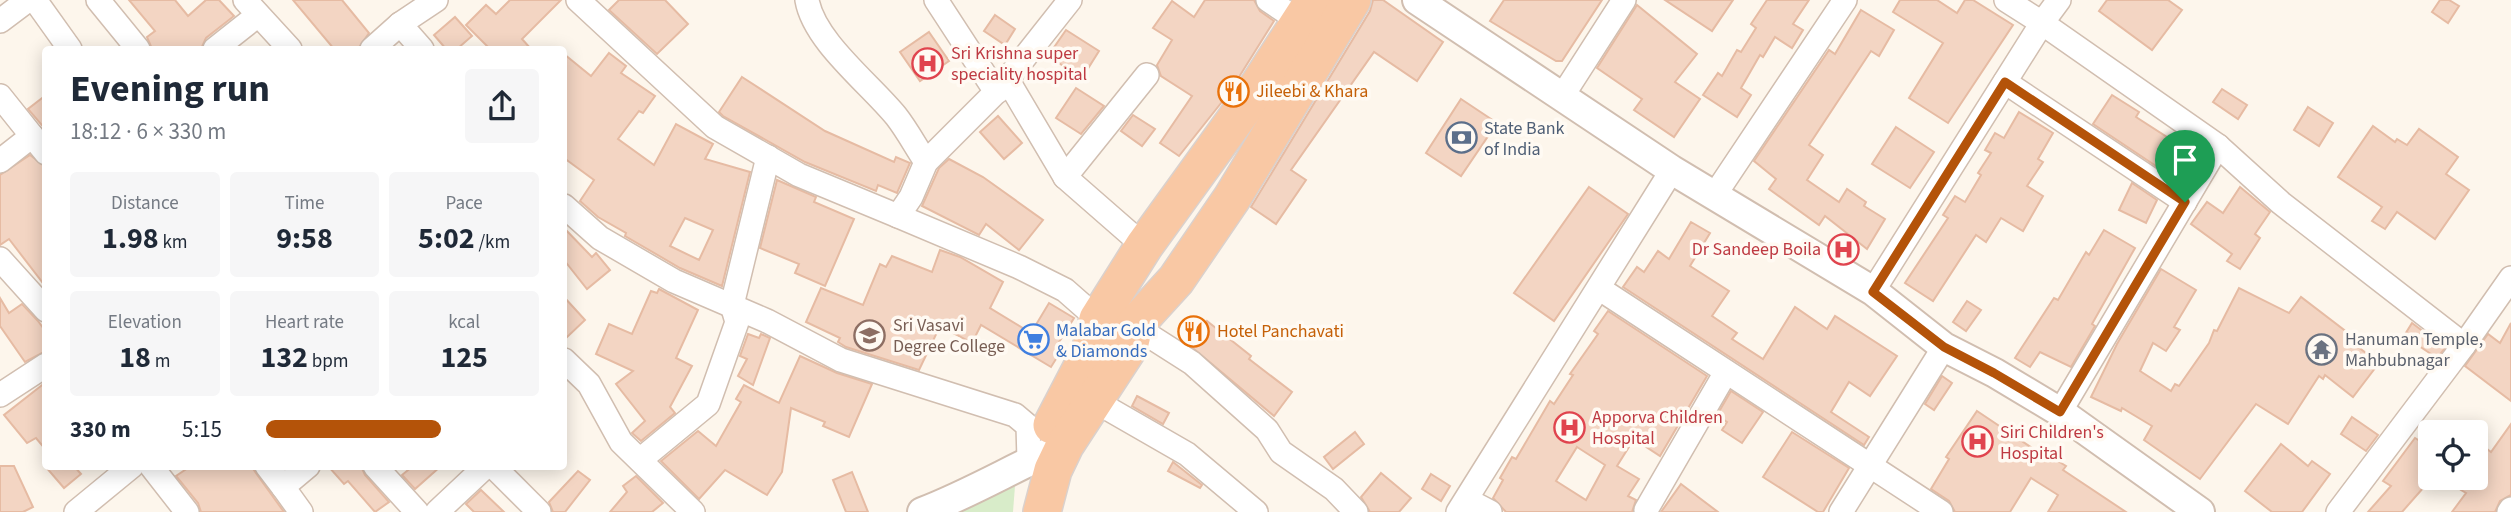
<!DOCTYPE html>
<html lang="en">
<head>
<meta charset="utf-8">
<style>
  body { margin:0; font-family:"Source Sans 3",sans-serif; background:#f6f6f7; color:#1f2937; height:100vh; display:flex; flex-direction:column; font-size:26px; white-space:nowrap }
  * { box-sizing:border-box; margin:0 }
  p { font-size:23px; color:#747a83 }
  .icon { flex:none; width:38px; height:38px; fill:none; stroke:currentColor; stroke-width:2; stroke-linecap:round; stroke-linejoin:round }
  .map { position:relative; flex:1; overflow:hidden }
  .side { position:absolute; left:42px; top:46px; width:525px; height:424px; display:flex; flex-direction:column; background:#fff; border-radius:7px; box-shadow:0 4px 18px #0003 }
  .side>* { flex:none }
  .fabs { position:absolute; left:2418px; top:420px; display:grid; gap:14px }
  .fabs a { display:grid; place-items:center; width:70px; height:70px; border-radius:7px; background:#fff; box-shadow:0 4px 18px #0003; font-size:35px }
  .pin { position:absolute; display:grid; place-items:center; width:60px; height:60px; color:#fff; margin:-72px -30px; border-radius:50% 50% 50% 0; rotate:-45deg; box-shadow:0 0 7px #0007 }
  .pin .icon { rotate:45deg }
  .round { display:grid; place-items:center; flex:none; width:74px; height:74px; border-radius:7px; background:#f6f6f7 }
  .headline { display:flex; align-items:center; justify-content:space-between; height:119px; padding:0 28px }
  h1 { font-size:38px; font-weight:700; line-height:52px }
  .stats { display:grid; grid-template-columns:repeat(3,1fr); gap:10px; height:119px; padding:7px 28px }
  .stats div { display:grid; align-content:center; border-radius:7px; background:#f6f6f7; text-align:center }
  .stats b { font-size:30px; font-weight:700 }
  .stats small { font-size:19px; font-weight:400 }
  .stats p { font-size:19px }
  ul { padding:0 28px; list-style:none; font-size:23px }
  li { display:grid; grid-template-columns:112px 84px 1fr; align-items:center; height:52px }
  li i { height:18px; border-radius:9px; background:#b45309 }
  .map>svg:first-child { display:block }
  .green { fill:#d8ecc9 }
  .building { fill:#f3d5c3; stroke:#e6bba3; stroke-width:2; fill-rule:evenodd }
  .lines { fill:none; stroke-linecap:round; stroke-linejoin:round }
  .minor-casing { stroke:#d1beb0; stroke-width:26 }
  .tertiary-casing { stroke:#d1beb0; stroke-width:32 }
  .trunk-casing { stroke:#dad1cd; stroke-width:40 }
  .minor { stroke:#fff; stroke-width:23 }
  .tertiary { stroke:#fff; stroke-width:28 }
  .trunk { stroke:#f9c8a4; stroke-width:37 }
  .route-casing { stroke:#fff; stroke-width:14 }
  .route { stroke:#b45309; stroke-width:9 }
  .labels { text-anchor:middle; stroke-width:7; stroke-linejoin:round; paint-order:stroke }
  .health-label { font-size:18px; fill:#be3a42; stroke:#fffaf3; text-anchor:start }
  .food-label { font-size:18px; fill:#c56008; stroke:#fffaf3; text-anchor:start }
  .service-label { font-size:18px; fill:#4e5e75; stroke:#fffaf3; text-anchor:start }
  .education-label { font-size:18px; fill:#785e54; stroke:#fffaf3; text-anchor:start }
  .shop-label { font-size:18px; fill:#366cbe; stroke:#fffaf3; text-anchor:start }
  .worship-label { font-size:18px; fill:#5b616d; stroke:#fffaf3; text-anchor:start }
</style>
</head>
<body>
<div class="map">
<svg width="2511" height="512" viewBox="0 0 2511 512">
  <rect width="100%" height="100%" fill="#fdf6ec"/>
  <!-- green -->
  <polygon class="green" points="1015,486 1013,512 959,512"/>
  <!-- building -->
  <g class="building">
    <polygon points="129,0 175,0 188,16 206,0 219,0 234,16 206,38 201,49 152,49 147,37 155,31"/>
    <polygon points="293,0 342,0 369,33 358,49 334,49"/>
    <polygon points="510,0 561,0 522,39 531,49 490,49 466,25 486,5 496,14"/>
    <polygon points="619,0 665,0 688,24 657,54 609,10"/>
    <polygon points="1205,0 1254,0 1260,11 1274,21 1229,93 1179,156 1160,143 1192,96 1161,76 1157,65 1172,40 1153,28 1172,1 1194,17"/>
    <polygon points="1373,0 1383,0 1443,42 1417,81 1374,52 1291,170 1306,180 1276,224 1251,207 1370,11"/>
    <polygon points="1504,0 1602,0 1562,61 1556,61 1490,21"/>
    <polygon points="1665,0 1733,0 1712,31"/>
    <polygon points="1767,0 1809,0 1793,24 1803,30 1792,48 1775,37 1763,57 1760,55 1741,88 1751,95 1737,117 1703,95 1718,73 1722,76 1737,50 1741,52 1756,28 1751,24"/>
    <polygon points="1900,0 1937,0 1957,13 1965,0 1973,0 2013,25 1948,123 1909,98 1943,43 1893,12"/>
    <polygon points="2107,0 2168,0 2182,10 2152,50 2099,11"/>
    <polygon points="2440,0 2449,0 2459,6 2448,23 2432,12"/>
    <polygon points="1637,5 1697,54 1675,82 1700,99 1674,137 1634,110 1642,99 1597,68"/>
    <polygon points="1861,10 1894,30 1879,56 1871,51 1809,145 1823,155 1807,180 1839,202 1847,189 1866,202 1864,206 1885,219 1867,249 1825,216 1819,225 1769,189 1776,179 1754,161 1829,50 1835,54"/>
    <polygon points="995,15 1015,29 1005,45 984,31"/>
    <polygon points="455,17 472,36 457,49 446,49 434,35"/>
    <polygon points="1066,30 1099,51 1082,78 1048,56"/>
    <polygon points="929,32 949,61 920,81 900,52"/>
    <path d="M609,53L626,66L621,73L655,96L643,113L639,111L618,139L654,165L676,124L713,144L705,159L750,172L722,286L680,268L625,236L626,233L598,217L580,201L594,180L564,158V54L591,76ZM685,218L713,230L699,260L670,246Z"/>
    <polygon points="742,77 825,131 894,162 896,157 910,163 897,193 878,185 876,191 805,162 723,116 719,112"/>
    <polygon points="1076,88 1104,106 1081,134 1056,118"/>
    <polygon points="2222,89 2247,105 2238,119 2213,102"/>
    <polygon points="46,95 46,130 28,109"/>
    <polygon points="2112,95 2139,112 2136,117 2178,144 2181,139 2199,150 2180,182 2093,124"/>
    <polygon points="1461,99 1497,123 1461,176 1426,153"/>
    <polygon points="2308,107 2333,123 2319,146 2294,130"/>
    <polygon points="2019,112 2053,133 2038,159 2043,162 2027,186 2043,196 2023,231 2001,218 1986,242 1976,235 1933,301 1905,283 1948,218 1943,215 1955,196 1965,202 1981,175 1978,173 1991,153 1985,150 1995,133 2004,138"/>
    <polygon points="1133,115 1155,129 1142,146 1121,131"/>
    <polygon points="998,116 1022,143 1004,159 980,132"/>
    <polygon points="2373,126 2395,142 2397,139 2407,145 2419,129 2458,157 2446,174 2469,190 2435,239 2397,212 2385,229 2372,221 2382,207 2338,177"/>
    <polygon points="1896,127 1934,152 1910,188 1872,164"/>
    <polygon points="30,155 46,167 46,287 9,239 0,245 0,175"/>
    <polygon points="949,159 983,177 1043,220 1019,250 986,224 979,235 922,206 939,168"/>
    <polygon points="777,180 816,197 814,202 854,219 825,286 795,273 799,264 760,248"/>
    <polygon points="2132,183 2157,200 2146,223 2119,210"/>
    <polygon points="1589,187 1628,214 1554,321 1514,293"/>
    <polygon points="2240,187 2270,212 2255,234 2260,238 2240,269 2227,261 2232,254 2191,224 2207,202 2223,213"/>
    <polygon points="1691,222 1710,233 1690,266 1729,291 1712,316 1737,333 1732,339 1763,359 1795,307 1827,329 1835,316 1897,356 1870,396 1849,382 1831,412 1869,437 1864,445 1623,287 1637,267 1644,272 1658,251 1669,259"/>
    <polygon points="564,228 592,257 596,253 610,270 587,289 564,260"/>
    <polygon points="2104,230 2135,248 2092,324 2095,326 2071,367 2040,352 2030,367 2015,358 2054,298 2058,300 2086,252 2089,255"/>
    <polygon points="940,250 960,257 1003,282 990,308 1031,333 1049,303 1074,318 1056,347 1061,351 1051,367 981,325 972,343 940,326 919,370 846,347 838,342 840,338 806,322 821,288 863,305 880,264 886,267 892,256 932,272"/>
    <polygon points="2161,269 2196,290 2174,327 2180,330 2166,351 2153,343 2140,371 2171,391 2175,384 2179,386 2209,343 2214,330 2217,331 2239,288 2289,313 2301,297 2352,336 2349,340 2379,363 2353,397 2325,375 2323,379 2319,376 2288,424 2256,404 2200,479 2144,440 2152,426 2122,408 2121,411 2091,397 2117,344"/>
    <polygon points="659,289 698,310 676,358 692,366 670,407 675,413 641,441 632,433 645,421 616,384 633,371 596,354 609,324 632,334 651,291 657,293"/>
    <polygon points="564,297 585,320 564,340"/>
    <polygon points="0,298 9,313 22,304 38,321 46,332 46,351 25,362 0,326"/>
    <polygon points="1967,301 1981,310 1966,331 1953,322"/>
    <path d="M1608,311L1707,376L1660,456L1634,439L1617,466L1639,479L1628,496L1636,500L1632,512H1506L1493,498L1503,480L1500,478L1512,457L1516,459L1550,401L1554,404L1573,375L1570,374L1598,334L1594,331ZM1577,447L1605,465L1586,500L1556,481Z"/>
    <polygon points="1207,321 1251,356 1249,359 1292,392 1274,416 1188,344"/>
    <polygon points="2412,323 2445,348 2437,358 2404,336"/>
    <polygon points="2511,323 2511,401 2465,366 2488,334 2500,343"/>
    <polygon points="748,334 759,338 761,334 770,338 753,385 738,376 747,359 740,356"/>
    <polygon points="800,356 837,373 872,384 849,437 823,426 825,422 791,408 782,472 767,495 725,470 699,499 661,461 698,431 716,446 741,402 736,399 744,385 779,403"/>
    <polygon points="1942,376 1952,383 1934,410 1925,404"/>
    <polygon points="46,382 46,450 36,438 27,443 4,415"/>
    <polygon points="1731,391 1763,412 1742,443 1722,430 1727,422 1717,415"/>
    <polygon points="1137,396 1169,413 1163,424 1132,406"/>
    <polygon points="1977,411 2050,460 2051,457 2066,466 2063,470 2126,512 2048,512 2058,495 2031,478 2010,512 1955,512 1949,501 1931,489 1949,459 1946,457"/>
    <polygon points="2352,417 2378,435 2366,451 2341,434"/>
    <polygon points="2511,424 2511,495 2500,501 2495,512 2452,512 2466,493 2461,490 2470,478 2476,478 2476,455 2483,446 2491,452"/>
    <polygon points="2431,427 2431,479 2402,512 2368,512 2391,486 2383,481 2415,438 2420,441"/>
    <polygon points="1355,432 1364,444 1333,469 1324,457"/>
    <polygon points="1792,432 1849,468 1823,512 1818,512 1763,477"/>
    <polygon points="2281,444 2308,466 2312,461 2330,474 2302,512 2272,512 2245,491"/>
    <polygon points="1173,462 1202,485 1200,488 1168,471"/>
    <polygon points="0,466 14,466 33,507 23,512 0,512"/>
    <polygon points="45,466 74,466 81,474 64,488"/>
    <polygon points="191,466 251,466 284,512 201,512 198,503 176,476"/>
    <polygon points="328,466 361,466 365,475 389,502 375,512 348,481 344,484"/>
    <polygon points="413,466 441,466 415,489 402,475"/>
    <polygon points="578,471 590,480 565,512 553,512 549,502"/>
    <polygon points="852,472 868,512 846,512 833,480"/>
    <polygon points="1381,473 1411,498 1399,512 1370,512 1361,497"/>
    <polygon points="1431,474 1450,486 1441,501 1422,489"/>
    <polygon points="636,476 663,503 652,512 610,512 627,492 623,486"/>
    <polygon points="1681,484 1718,512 1661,512"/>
    <polygon points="481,490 504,512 474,512 466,504"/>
  </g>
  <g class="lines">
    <defs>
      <g id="minor">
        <polyline points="35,0 70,49"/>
        <polyline points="98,0 138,49"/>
        <polyline points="245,0 290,49"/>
        <polyline points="578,0 715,127 799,175 898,216"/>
        <path d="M807,0C814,41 869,83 896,116C907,130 916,147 926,162"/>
        <polyline points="936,0 996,92 926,162 911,197 898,216 1019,267 1065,290 1098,319"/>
        <polyline points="1268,0 1301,22"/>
        <polyline points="2006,0 2042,23 2059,0"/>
        <polyline points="0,21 28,0"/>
        <polyline points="215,49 258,15"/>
        <polyline points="372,49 400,24"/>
        <polyline points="422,49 400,24 436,0"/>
        <polyline points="1007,79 1065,177 1144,246"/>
        <polyline points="2005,82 2185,202"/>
        <polyline points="998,91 1070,0"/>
        <polyline points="1563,95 1624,0"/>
        <polyline points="0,96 32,136 0,161"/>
        <polyline points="32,136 46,153"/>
        <polyline points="1065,177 1147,75"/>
        <polyline points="1714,196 1845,0"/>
        <polyline points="564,206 600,238 674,281 767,321 841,360 1015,415 1028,426 1029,460"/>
        <polyline points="0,259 46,310"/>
        <polyline points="1600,289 1941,512"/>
        <polyline points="1873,291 2042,23 2218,146 2281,203 2464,345 2338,512"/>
        <polyline points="1134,326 1192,363 1267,430 1281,452 1334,489 1356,512"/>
        <polyline points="2464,345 2511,278"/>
        <polyline points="564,360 589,384 621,442 693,512"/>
        <polyline points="0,395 46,365"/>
        <polyline points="1093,400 1187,454 1256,512"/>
        <polyline points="2060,412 2218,146"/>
        <polyline points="640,460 708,404 737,322 732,305 768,157"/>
        <polyline points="151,466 187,512"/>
        <polyline points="267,466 283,487"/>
        <polyline points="375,466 417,512"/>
        <polyline points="493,466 539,512"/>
        <polyline points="1467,500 1490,512"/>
        <polyline points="1646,510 1726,372"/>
        <polyline points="76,512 132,466"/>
        <polyline points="301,512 283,487 308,466"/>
        <polyline points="437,512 486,466"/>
        <polyline points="1458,512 1672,170"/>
        <polyline points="1841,512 1944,347"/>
        <polyline points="2509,512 2511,509"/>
      </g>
      <g id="tertiary">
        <polyline points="1417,0 1672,170 1873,291 1944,347 1995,373 2060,412 2200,512"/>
        <path d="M922,512C972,493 1016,466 1065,445"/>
      </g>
      <g id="trunk">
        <polyline points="1052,425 1090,352 1098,319 1144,246 1246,105 1314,0"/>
        <polyline points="1042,512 1053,470 1065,445 1129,347 1134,326 1176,280 1232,198 1352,0"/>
      </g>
    </defs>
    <!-- minor casing -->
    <use href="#minor" class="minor-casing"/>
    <!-- tertiary casing -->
    <use href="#tertiary" class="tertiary-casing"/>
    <!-- trunk casing -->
    <use href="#trunk" class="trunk-casing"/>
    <!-- minor -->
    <use href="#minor" class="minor"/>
    <!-- tertiary -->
    <use href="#tertiary" class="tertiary"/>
    <!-- trunk -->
    <use href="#trunk" class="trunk"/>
  </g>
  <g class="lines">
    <defs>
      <polygon id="route" points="2005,82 2185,202 2060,412 1994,373 1944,347 1873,292"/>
    </defs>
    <!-- route casing -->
    <use href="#route" class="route-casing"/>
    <!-- route -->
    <use href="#route" class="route"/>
  </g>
  <!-- icons -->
  <defs>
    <symbol id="hospital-ring" viewBox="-11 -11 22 22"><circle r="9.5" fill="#fffaf3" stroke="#e0444e" stroke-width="1.5"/><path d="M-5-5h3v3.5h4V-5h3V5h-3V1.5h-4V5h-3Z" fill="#e0444e"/></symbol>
    <symbol id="restaurant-ring" viewBox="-11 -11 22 22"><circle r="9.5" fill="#fffaf3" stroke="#e8710a" stroke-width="1.5"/><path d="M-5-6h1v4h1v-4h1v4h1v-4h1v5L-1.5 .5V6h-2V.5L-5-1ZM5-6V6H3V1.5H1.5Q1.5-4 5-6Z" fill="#e8710a"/></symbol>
    <symbol id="bank-ring" viewBox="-11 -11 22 22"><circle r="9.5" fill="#fffaf3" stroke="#5c6f8a" stroke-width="1.5"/><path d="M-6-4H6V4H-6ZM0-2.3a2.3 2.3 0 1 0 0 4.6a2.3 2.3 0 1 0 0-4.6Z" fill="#5c6f8a"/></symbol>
    <symbol id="university-ring" viewBox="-11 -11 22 22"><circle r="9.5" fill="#fffaf3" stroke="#8d6e63" stroke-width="1.5"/><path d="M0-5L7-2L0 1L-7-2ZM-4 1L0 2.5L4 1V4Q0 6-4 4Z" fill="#8d6e63"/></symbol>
    <symbol id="supermarket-ring" viewBox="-11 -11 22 22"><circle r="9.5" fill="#fffaf3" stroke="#3f7fe0" stroke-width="1.5"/><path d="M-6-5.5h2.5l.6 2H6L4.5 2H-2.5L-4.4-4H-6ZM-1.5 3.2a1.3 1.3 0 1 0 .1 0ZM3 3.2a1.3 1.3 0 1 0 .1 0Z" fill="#3f7fe0"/></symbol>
    <symbol id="temple-ring" viewBox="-11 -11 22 22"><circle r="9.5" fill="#fffaf3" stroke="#6b7280" stroke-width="1.5"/><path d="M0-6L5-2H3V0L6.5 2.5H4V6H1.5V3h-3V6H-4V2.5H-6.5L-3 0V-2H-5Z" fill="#6b7280"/></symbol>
  </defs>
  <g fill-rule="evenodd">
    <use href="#hospital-ring" x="910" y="46" width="35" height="35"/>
    <use href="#restaurant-ring" x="1216" y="74" width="35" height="35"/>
    <use href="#bank-ring" x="1444" y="120" width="35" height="35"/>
    <use href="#hospital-ring" x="1826" y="232" width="35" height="35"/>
    <use href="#restaurant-ring" x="1176" y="314" width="35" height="35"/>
    <use href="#university-ring" x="852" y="318" width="35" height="35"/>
    <use href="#supermarket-ring" x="1016" y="322" width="35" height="35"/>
    <use href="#temple-ring" x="2304" y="332" width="35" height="35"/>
    <use href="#hospital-ring" x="1552" y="410" width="35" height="35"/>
    <use href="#hospital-ring" x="1960" y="424" width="35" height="35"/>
  </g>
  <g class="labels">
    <!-- health labels -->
    <g class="health-label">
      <text x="951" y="59">Sri Krishna super<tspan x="951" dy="21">speciality hospital</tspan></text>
      <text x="1821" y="255" text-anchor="end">Dr Sandeep Boila</text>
      <text x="1592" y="423">Apporva Children<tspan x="1592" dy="21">Hospital</tspan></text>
      <text x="2000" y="438">Siri Children's<tspan x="2000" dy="21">Hospital</tspan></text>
    </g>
    <!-- food labels -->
    <g class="food-label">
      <text x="1256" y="97">Jileebi &amp; Khara</text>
      <text x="1217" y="337">Hotel Panchavati</text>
    </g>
    <!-- service labels -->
    <g class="service-label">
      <text x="1484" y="134">State Bank<tspan x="1484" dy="21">of India</tspan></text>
    </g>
    <!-- education labels -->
    <g class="education-label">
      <text x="893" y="331">Sri Vasavi<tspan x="893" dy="21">Degree College</tspan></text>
    </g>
    <!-- shop labels -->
    <g class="shop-label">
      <text x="1056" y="336">Malabar Gold<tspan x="1056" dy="21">&amp; Diamonds</tspan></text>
    </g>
    <!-- worship labels -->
    <g class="worship-label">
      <text x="2345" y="345">Hanuman Temple,<tspan x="2345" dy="21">Mahbubnagar</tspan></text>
    </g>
  </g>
</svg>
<div class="fabs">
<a><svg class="icon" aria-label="locate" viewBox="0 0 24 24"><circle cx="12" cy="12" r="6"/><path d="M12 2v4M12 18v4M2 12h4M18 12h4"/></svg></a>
</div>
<div class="pin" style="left:2185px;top:202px;background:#1e9e55"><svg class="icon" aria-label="arrive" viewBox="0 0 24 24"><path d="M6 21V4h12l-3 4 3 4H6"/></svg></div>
<section class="side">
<div class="headline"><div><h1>Evening run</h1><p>18:12 · 6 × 330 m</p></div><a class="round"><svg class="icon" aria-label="share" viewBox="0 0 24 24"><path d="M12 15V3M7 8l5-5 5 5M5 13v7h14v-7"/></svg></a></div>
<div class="stats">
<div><p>Distance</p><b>1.98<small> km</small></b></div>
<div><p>Time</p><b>9:58</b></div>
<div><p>Pace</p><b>5:02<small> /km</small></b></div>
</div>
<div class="stats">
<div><p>Elevation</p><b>18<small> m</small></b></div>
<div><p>Heart rate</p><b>132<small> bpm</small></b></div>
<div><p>kcal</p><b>125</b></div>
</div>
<ul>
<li><b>330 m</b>5:15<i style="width:64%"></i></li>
</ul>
</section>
</div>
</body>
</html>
